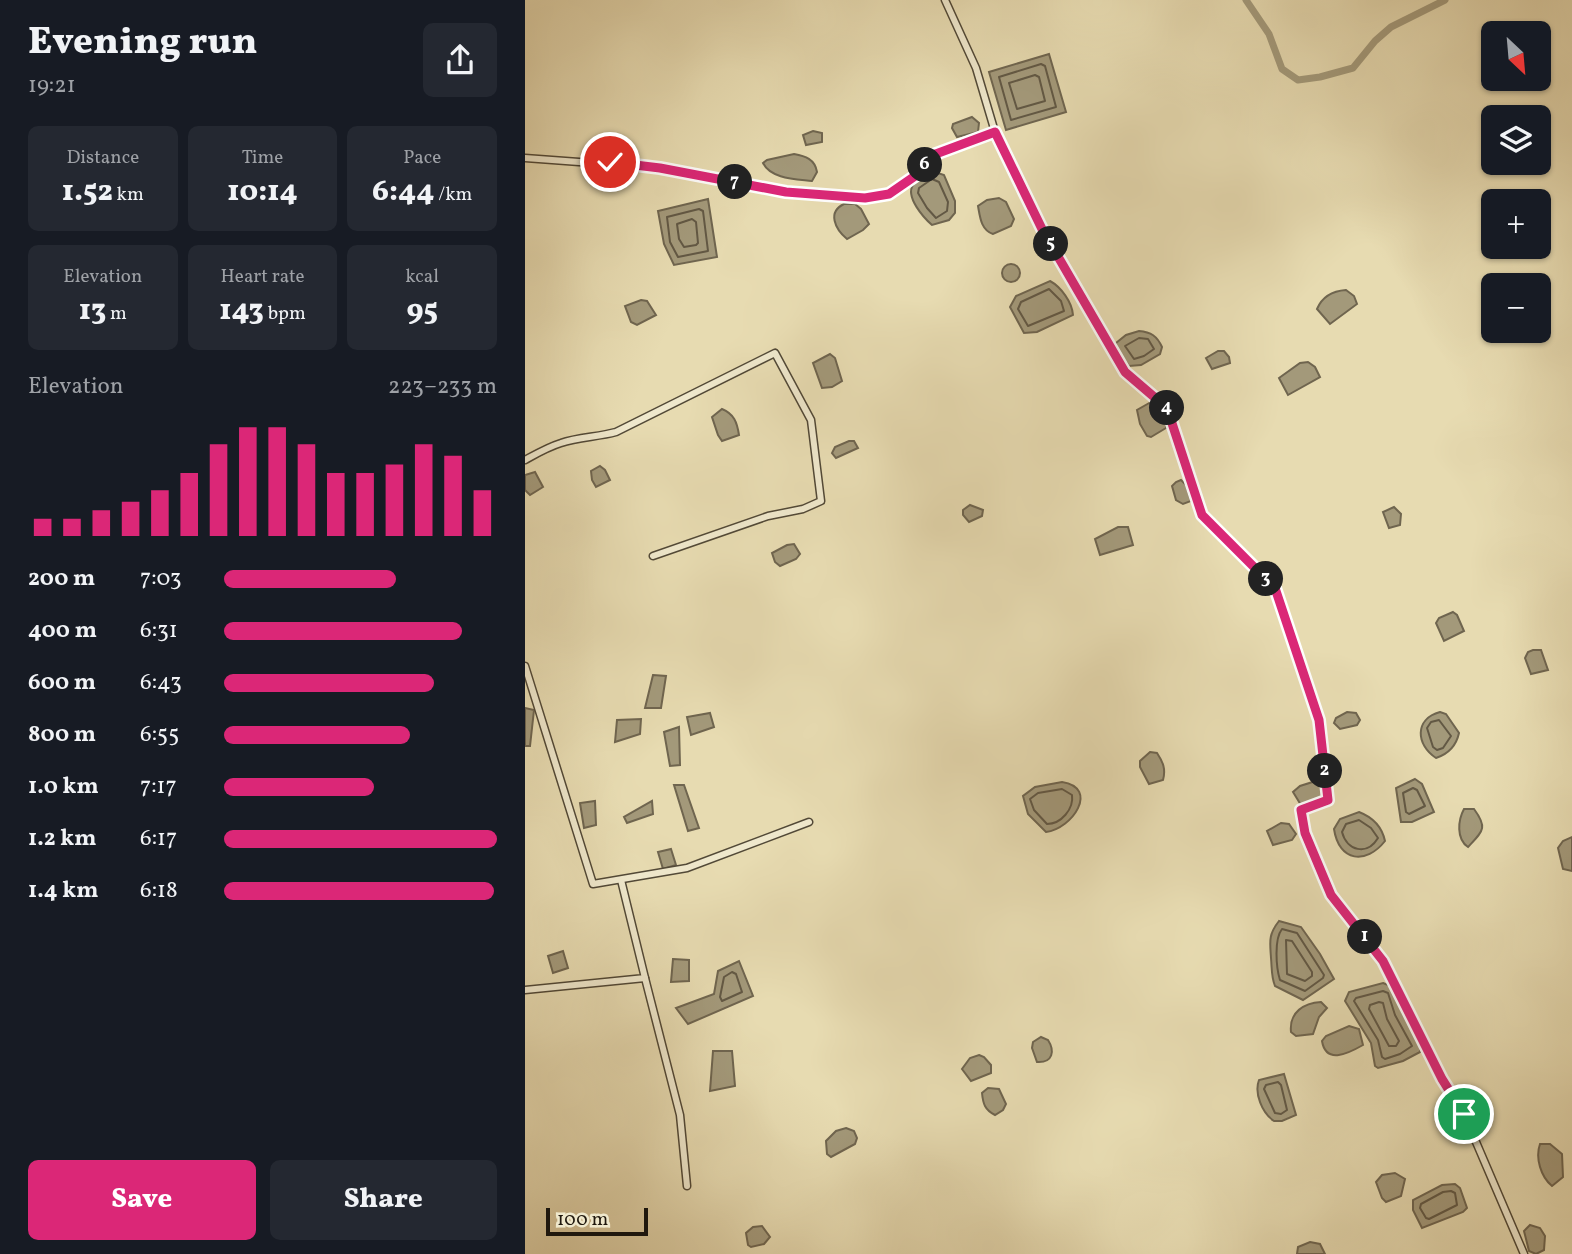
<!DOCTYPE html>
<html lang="en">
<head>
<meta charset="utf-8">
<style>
  body { margin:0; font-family:Vollkorn,serif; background:#242831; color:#f1f3f6; height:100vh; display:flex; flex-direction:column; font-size:26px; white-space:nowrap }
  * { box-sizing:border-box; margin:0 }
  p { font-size:23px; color:#9ea1a6 }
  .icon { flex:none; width:38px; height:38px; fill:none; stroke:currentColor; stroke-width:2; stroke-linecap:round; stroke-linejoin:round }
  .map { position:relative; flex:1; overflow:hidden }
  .side { display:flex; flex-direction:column; background:#171b24; width:525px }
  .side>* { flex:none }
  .needle { width:46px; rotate:154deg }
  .controls { position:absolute; left:956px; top:21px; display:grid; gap:14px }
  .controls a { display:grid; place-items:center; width:70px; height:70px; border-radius:10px; background:#171b24; box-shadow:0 2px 5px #0004; font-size:35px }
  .scale { position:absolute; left:21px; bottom:18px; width:102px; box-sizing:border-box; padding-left:7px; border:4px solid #20180e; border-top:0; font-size:19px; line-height:24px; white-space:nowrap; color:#20180e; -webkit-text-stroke:5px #efe8cc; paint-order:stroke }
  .pin { position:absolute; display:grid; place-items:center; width:60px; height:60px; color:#fff; margin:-30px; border:4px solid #fff; border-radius:50%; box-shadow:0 2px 7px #0007 }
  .km { position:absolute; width:35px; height:35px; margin:-18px; border-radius:50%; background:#222; color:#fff; font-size:19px; line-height:35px; text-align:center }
  .round { display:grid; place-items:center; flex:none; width:74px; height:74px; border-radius:10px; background:#242831 }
  .headline { display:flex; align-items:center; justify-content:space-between; height:119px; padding:0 28px }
  h1 { font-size:38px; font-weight:800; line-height:52px }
  .metrics { display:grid; grid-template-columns:repeat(3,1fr); gap:10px; height:119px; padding:7px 28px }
  .metrics div { display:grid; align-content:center; border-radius:10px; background:#242831; text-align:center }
  .metrics b { font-size:30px; font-weight:800 }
  .metrics small { font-size:19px; font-weight:400 }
  .metrics p { font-size:19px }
  .chart { height:196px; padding:14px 28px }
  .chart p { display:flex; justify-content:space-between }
  .chart svg { width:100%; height:126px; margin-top:7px; stroke:#db2777; stroke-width:6 }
  .button { display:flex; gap:14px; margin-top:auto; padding:14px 28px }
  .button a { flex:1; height:80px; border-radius:10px; background:#db2777; color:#fff; font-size:28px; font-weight:800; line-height:80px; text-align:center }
  .button a+a { background:#242831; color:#f1f3f6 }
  ul { padding:0 28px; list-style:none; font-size:23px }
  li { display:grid; grid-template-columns:112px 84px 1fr; align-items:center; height:52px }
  li i { height:18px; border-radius:9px; background:#db2777 }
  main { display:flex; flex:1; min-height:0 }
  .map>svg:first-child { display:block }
  .water { fill:#a3997a; stroke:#6f654f; stroke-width:2 }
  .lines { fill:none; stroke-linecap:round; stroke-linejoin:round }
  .shore { stroke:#625844; stroke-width:2 }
  .canal { stroke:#a3997a; stroke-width:7 }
  .street-casing { stroke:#524937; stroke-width:9 }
  .street { stroke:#efe8cc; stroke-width:6 }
  .route-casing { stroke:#fff; stroke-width:14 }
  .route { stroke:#db2777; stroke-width:9 }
</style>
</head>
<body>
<main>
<section class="side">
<div class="headline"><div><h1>Evening run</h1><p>19:21</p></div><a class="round"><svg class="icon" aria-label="share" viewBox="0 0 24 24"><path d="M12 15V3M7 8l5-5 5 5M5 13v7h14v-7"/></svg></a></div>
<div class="metrics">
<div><p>Distance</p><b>1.52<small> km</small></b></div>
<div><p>Time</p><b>10:14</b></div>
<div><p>Pace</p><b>6:44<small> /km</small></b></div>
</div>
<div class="metrics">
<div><p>Elevation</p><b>13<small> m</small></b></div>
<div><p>Heart rate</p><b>143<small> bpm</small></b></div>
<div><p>kcal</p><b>95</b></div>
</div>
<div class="chart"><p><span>Elevation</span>223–233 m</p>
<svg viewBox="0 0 160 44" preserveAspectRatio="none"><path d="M5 44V38M15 44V38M25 44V35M35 44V32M45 44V28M55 44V22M65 44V12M75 44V6M85 44V6M95 44V12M105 44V22M115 44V22M125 44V19M135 44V12M145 44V16M155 44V28"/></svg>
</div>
<ul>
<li><b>200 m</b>7:03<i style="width:63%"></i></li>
<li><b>400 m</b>6:31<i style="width:87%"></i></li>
<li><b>600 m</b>6:43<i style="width:77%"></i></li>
<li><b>800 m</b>6:55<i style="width:68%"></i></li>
<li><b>1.0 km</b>7:17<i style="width:55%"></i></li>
<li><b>1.2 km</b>6:17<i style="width:100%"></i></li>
<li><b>1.4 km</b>6:18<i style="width:99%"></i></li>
</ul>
<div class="button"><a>Save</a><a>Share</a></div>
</section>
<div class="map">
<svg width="1047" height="1254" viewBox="0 0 1047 1254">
  <rect width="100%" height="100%" fill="#e7dbb1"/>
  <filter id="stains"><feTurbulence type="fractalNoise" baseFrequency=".00286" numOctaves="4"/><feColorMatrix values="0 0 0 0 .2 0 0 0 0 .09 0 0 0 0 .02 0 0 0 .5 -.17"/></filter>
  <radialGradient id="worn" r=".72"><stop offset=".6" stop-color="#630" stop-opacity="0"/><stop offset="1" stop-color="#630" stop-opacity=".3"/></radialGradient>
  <!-- water -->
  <g class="water">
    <polygon points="524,54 541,112 481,130 464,72"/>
    <polygon points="447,117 454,123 453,132 432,137 427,128 428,124"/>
    <polygon points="288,131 297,133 297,142 281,145 278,135"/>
    <path d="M269,154C280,156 290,159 292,172L287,181C271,179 246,179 238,163L242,160Z"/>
    <path d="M407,171L419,175L430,201V213L424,220L407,225C399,218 380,197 388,185C391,179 401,175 407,171Z"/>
    <path d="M474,198L481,202L489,219L486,226L468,234C456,230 455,217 453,206L462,200Z"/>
    <polygon points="183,199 192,257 149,265 139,244 133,211"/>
    <path d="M319,204H330L336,209L344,224L338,230L322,239C310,229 302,212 319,204Z"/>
    <circle cx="486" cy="273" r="9"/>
    <path d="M525,281C536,287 547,302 548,315L512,332L499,333L485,307L491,296Z"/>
    <path d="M821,290L829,296L832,304L805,324L792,309C797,297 807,291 821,290Z"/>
    <polygon points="116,300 122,301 131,315 112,325 106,322 100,306"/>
    <path d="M614,331C626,332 632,336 637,347L635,354L616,365L604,366L591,348V343L601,335Z"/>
    <polygon points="693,351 699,351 704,357 705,363 687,369 681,358"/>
    <polygon points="305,354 310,358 317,381 307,387 297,388 288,363"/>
    <polygon points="783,362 790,367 795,377 763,395 754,378 775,363"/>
    <polygon points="626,402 635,405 642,422 641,428 626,437 622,436 615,424 612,410"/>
    <path d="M197,409C209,414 212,422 214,435L197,441L193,435L187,417Z"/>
    <polygon points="324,441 329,441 333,448 311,458 307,453 310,447"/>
    <polygon points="75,466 80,470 85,480 71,487 67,480 66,471"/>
    <polygon points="10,472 18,487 5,495 0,490 0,475"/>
    <polygon points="656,480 661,485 666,501 658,504 651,500 647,486 651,482"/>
    <polygon points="445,505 458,510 457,516 444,522 438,515 438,510"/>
    <polygon points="869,507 876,514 875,525 864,528 858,512"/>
    <polygon points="593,527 603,527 608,545 575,555 570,539"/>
    <polygon points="269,544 275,554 271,559 255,566 250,562 247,553 262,545"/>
    <polygon points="928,612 932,615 939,631 919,641 911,623 914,618"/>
    <polygon points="1008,650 1016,650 1023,670 1006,674 1000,658 1003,652"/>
    <polygon points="128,675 141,676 136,708 120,708"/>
    <polygon points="0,708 9,710 5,746 0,746"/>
    <polygon points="822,712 831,713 835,720 832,725 815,729 809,723 811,718"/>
    <path d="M915,712L921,714L934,733C931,747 923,754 911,758C891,745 889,719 915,712Z"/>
    <polygon points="185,713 189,727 166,735 162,717"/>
    <polygon points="116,719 115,734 90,742 92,720"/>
    <polygon points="154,727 155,765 145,766 139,732"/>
    <path d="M625,752L632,753C638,762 641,769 638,780L624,784L615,767V761Z"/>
    <polygon points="890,779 897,784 909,812 887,822 876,822 871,788"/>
    <polygon points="794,780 799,786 799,798 776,805 768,792 775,786"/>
    <path d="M537,782C575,788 547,829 521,832L503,814L498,796L510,787Z"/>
    <polygon points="149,785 159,785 174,828 163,831"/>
    <polygon points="70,801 71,825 59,828 55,803"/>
    <polygon points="127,801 128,814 102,823 99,817"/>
    <path d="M939,809H949C963,828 958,831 943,847C931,839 933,820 939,809Z"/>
    <path d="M834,812C847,817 857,827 860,841C841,865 814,862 809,829L815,819Z"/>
    <polygon points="756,823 764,824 771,834 767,840 748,845 742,831"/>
    <polygon points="1047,837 1047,871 1038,869 1033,848 1038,841"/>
    <polygon points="146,849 151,865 138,869 133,852"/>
    <path d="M754,921L776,927L795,954L809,979L778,1000L750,986C746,976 747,968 746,958C745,942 743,935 754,921Z"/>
    <polygon points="38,951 43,968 28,973 23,956"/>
    <polygon points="148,959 164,960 164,981 146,982"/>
    <polygon points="214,961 228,996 163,1024 151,1008 189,994 193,971"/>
    <polygon points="858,983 868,987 877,1012 896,1046 895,1052 878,1061 853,1068 850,1066 846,1043 820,1001 824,992"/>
    <path d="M796,1002L802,1008L794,1017L788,1034L771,1036L766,1032C764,1012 779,1003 796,1002Z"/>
    <path d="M824,1026L834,1029L838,1045C824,1053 801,1065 797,1041L801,1036Z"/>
    <path d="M516,1037L523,1040C530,1051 528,1063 512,1062L507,1048L508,1042Z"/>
    <polygon points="188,1051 207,1051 210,1086 185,1091"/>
    <polygon points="454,1055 459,1057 466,1065 466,1073 446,1081 437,1069 445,1058"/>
    <path d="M759,1074L771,1115L757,1121H749C737,1113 729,1093 734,1080Z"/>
    <path d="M463,1088L474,1089L481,1104L478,1110L470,1115C460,1110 458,1104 457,1093Z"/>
    <polygon points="321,1128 329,1131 332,1138 330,1144 306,1157 302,1154 301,1141 311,1131"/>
    <path d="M1015,1144H1025L1037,1154L1038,1177L1027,1186C1016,1177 1010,1158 1015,1144Z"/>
    <polygon points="870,1173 880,1179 876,1196 861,1202 857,1198 851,1182 857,1175"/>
    <polygon points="930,1184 935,1188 942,1208 938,1212 897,1228 888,1210 888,1200 917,1185"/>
    <polygon points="1005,1225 1015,1228 1020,1236 1019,1250 1011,1254 1004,1251 999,1231"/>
    <polygon points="237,1226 245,1237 239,1244 226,1247 223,1245 221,1233 228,1227"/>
    <polygon points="785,1242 795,1244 800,1254 772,1254 773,1247"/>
  </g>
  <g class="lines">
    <!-- shore -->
    <g class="shore">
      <polygon points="516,64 520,66 531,107 486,120 474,77"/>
      <polygon points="510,75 514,77 520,101 492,109 484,83"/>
      <polygon points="407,179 414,182 423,202 422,211 411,218 402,208 393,193 394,188"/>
      <polygon points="174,209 178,211 183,251 153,257 145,242 142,217"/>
      <polygon points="167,219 171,222 173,243 171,245 159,247 154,239 152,224"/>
      <polygon points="524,289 536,301 539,311 503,326 493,309 496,302"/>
      <polygon points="614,338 623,339 629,349 619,356 609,359 600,346"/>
      <polygon points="914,720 926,736 918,748 912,750 908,747 902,728 906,722"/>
      <polygon points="888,788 892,790 900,806 884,814 881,812 878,793"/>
      <path d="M537,789L547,795C549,809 536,824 522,824L509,810L505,799L513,793Z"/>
      <path d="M834,820L846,828L853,838C842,856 822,851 817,832L821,824Z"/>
      <path d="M757,929L772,933L799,975L798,978L780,991L755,980C751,967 749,939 757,929Z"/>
      <polygon points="761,940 767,941 787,972 787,976 780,981 762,974"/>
      <polygon points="207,972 211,974 217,992 197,1001 195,997 199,977"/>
      <polygon points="858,991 863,993 870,1015 887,1046 875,1054 860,1059 857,1057 853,1040 829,1001 831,998"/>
      <polygon points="854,1002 858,1003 862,1019 874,1041 871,1046 864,1046 844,1009 845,1005"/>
      <polygon points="753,1082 756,1085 762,1110 756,1114 750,1113 739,1089 741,1085"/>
      <polygon points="926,1191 930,1193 932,1205 904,1219 901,1218 895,1208 896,1204 918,1192"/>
    </g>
    <!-- canal -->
    <polyline class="canal" points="721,0 744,34 757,69 773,80 795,77 828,68 850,41 866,27 920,0"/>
    <defs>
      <g id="street">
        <polyline points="420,0 451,68 470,132 517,229 600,372 642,408 677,515 750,588 794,720 803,800 776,810 780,833 806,895 846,944 868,979 917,1079 939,1114 999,1254"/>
        <polyline points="0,158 135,168 261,192 339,198 364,194 393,174 408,155 470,132"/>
        <path d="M0,460C11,454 23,447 36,443C53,437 73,437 91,432L250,353L286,420L296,501L278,509L243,516L128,556"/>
        <polyline points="0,666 68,884 162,868 284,822"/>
        <polyline points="120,978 155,1115 162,1186"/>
        <polyline points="0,990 120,978 96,880"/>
      </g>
    </defs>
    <!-- street casing -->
    <use href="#street" class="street-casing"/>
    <!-- street -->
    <use href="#street" class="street"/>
  </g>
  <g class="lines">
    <defs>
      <polyline id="route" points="85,162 135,168 261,192 340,198 364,194 393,174 408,155 470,132 517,229 600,372 642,408 677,515 750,588 794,720 803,800 776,810 780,833 806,895 858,961 917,1079 939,1114"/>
    </defs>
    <!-- route casing -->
    <use href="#route" class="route-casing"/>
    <!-- route -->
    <use href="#route" class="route"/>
  </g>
  <rect width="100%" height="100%" filter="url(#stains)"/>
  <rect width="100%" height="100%" fill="url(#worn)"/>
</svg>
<div class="controls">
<a><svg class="needle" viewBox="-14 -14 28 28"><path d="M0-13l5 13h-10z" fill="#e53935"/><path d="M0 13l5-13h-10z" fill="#9ea1a6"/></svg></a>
<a><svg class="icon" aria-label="layers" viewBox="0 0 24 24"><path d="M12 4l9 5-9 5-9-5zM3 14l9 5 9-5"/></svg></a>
<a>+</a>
<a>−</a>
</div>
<div class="scale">100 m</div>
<div class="pin" style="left:939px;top:1114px;background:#1e9e55"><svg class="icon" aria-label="arrive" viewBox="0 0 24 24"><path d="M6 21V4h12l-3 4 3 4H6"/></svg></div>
<div class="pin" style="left:85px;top:162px;background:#d93025"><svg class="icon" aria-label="check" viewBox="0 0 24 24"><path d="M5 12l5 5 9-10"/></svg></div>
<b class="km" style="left:840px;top:937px">1</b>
<b class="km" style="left:800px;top:771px">2</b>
<b class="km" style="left:741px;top:579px">3</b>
<b class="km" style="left:642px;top:408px">4</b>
<b class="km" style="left:526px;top:244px">5</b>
<b class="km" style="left:400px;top:165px">6</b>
<b class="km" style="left:210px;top:182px">7</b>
</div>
</main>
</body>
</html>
